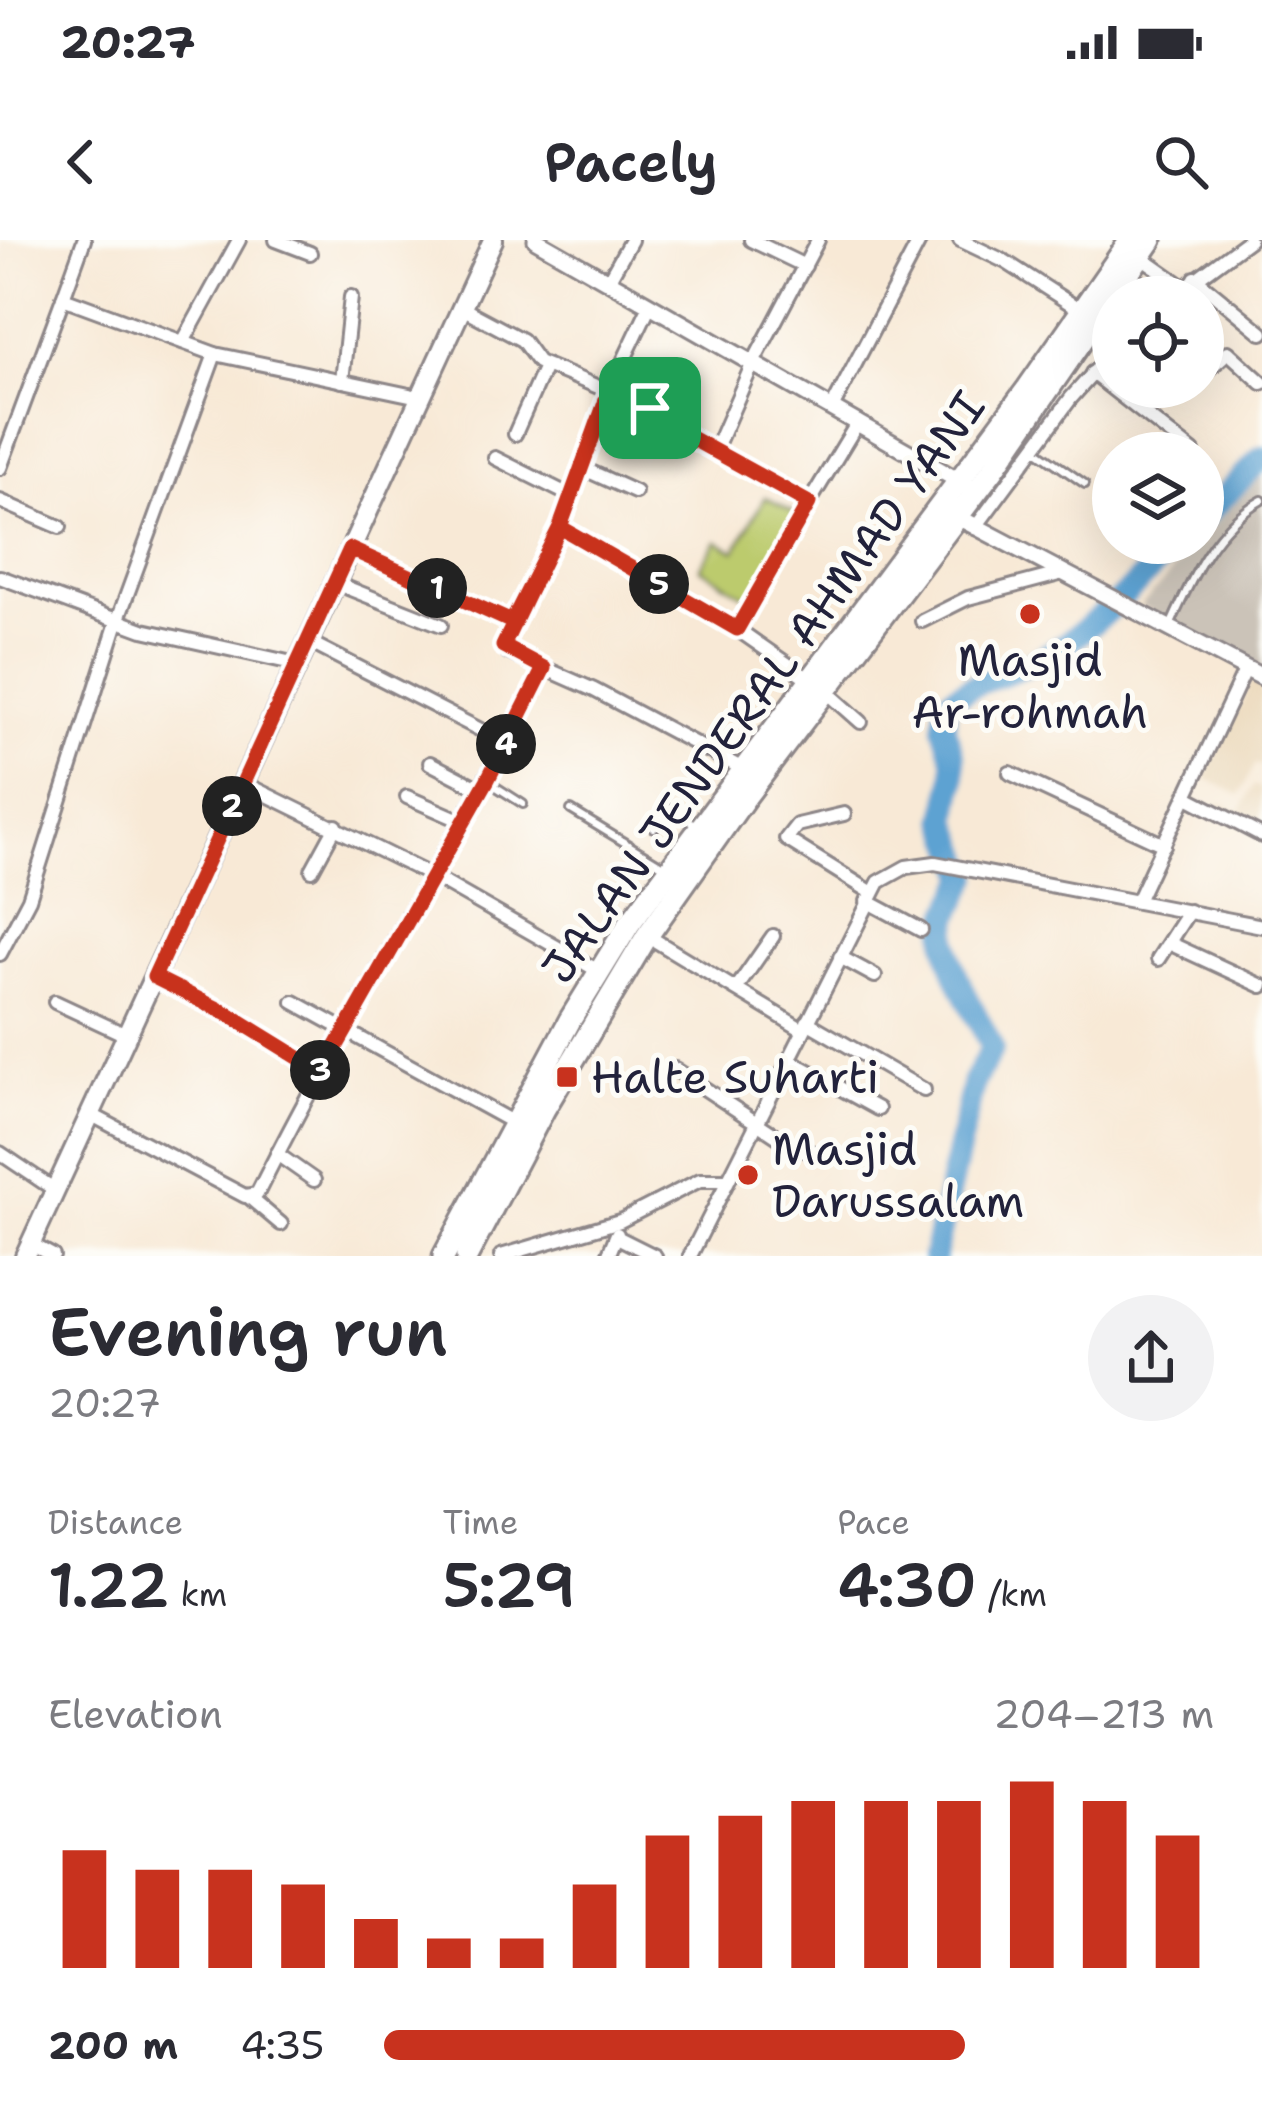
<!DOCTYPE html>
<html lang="en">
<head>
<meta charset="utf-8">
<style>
  body { margin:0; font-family:"Shantell Sans",sans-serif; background:#f2f2f3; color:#2b2b33; height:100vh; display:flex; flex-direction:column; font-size:45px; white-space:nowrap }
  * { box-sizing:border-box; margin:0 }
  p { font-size:39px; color:#7c7c81 }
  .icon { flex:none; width:66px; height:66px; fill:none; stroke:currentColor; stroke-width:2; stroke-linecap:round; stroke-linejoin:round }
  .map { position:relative; height:1016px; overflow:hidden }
  .sheet { display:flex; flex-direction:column; background:#fff; flex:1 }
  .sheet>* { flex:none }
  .controls { position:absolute; left:1092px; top:36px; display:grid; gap:24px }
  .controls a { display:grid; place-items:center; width:132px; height:132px; border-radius:50%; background:#fff; box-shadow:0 12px 48px #0002; font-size:60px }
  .pin { position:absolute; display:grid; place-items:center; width:102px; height:102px; color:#fff; margin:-51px; border-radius:24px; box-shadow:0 6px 18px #0006 }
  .km { position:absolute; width:60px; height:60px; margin:-30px; border-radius:50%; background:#222; color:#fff; font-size:33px; line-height:60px; text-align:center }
  .round { display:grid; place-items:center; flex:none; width:126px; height:126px; border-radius:63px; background:#f2f2f3 }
  .headline { display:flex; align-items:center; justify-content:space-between; height:204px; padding:0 48px }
  h1 { font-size:66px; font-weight:600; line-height:90px }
  .stats { display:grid; grid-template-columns:repeat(3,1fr); gap:18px; height:204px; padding:12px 48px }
  .stats div { display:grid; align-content:center }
  .stats b { font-size:60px; font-weight:600 }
  .stats small { font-size:33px; font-weight:400 }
  .stats p { font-size:33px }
  .chart { height:336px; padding:24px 48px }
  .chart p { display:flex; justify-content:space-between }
  .chart svg { width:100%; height:216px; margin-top:12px; stroke:#c8321e; stroke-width:6 }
  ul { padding:0 48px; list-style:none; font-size:39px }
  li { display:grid; grid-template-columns:192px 144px 1fr; align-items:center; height:90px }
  li i { height:30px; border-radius:15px; background:#c8321e }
  .status { display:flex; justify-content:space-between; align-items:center; height:84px; padding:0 60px; background:#fff; direction:ltr }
  .status svg { height:33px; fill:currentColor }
  header { display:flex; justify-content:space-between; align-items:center; height:156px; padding:0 48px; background:#fff; font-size:54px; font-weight:600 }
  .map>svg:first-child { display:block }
  .built { fill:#ebd8ba }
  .industrial { fill:#cbc3b8 }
  .green { fill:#bccb6d; stroke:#6f7654; stroke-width:3 }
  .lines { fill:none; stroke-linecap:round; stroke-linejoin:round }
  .river { stroke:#5da2d2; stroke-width:24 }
  .service-casing { stroke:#8d8688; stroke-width:12 }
  .minor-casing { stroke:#8d8688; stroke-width:18 }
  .tertiary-casing { stroke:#8d8688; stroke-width:21 }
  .primary-casing { stroke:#8d8688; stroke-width:24 }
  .trunk-casing { stroke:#8d8688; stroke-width:27 }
  .service { stroke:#fff; stroke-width:6 }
  .minor { stroke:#fff; stroke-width:12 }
  .tertiary { stroke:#fff; stroke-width:15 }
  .primary { stroke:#fff; stroke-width:18 }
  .trunk { stroke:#fff; stroke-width:21 }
  .route-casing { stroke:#fff; stroke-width:24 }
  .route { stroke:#c8321e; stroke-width:15 }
  .poi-dot { fill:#c8321e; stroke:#fdfcf7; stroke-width:4.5 }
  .labels { text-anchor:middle; stroke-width:10; stroke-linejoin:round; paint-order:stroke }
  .poi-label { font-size:45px; fill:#22223b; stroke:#fdfcf7; text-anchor:start }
  .street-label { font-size:45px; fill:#22223b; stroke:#fdfcf7 }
</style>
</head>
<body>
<div class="status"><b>20:27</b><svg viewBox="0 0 49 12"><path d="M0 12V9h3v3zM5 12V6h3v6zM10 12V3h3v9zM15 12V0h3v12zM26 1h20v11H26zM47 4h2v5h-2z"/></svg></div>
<header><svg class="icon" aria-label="back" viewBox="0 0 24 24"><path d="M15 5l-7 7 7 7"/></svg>Pacely<svg class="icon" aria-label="search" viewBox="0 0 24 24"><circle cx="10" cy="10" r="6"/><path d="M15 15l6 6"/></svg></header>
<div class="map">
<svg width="1262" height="1016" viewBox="0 0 1262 1016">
  <rect width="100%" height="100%" fill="#fdfcf7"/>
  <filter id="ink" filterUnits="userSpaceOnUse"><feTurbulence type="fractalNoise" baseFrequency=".00833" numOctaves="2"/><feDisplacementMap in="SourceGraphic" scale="24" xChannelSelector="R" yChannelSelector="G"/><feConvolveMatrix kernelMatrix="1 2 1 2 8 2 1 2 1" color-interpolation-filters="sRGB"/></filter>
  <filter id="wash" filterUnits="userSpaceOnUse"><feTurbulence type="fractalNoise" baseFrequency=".004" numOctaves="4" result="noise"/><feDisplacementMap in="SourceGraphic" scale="48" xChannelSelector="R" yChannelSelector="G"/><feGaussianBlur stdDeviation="2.7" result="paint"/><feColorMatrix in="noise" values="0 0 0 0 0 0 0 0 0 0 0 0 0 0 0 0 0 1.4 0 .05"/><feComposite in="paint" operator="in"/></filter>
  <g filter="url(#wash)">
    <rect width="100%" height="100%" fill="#f8e9d6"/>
    <!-- built -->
    <g class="built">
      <polygon points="1253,439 1262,443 1262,526 1255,524 1240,555 1205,538"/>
      <polygon points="1254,545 1262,549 1260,589 1217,567 1220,562 1240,572"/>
    </g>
    <!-- industrial -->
    <polygon class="industrial" points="1262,232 1262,431 1141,366 1198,303 1203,303 1203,297"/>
    <!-- green -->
    <polygon class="green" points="765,257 800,276 751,359 700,328 717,301 735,311"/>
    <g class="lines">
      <!-- river -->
      <g class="river">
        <polyline points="1203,277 1262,218"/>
        <path d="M934,1016L974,841L992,809C978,772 939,721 948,681C952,666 963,650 969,636L947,578L954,542V518L944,488L946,463C974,439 1008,436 1040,419C1092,391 1135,346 1177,303"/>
      </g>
    </g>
  </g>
  <g filter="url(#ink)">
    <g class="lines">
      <defs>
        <g id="service">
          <polyline points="1036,210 1085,244"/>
          <path d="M1171,384C1192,337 1215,286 1262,260"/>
          <polyline points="487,541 523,564"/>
          <polyline points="571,570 665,627"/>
          <polyline points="654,588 668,568 695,584"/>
        </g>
        <g id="minor">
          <polyline points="84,0 63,58 215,114 419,157"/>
          <polyline points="276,0 310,13"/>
          <polyline points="751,0 805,26"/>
          <polyline points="960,0 1006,22 1082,71"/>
          <polyline points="1140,16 1184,47"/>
          <polyline points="1195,38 1262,93"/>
          <polyline points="608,41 631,0"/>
          <polyline points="1172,57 1249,0"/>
          <polyline points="462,68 522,100 538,122 649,168 665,183 715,210 753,123 818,0"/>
          <polyline points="183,102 239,0"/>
          <polyline points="1203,128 1208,130 1228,112 1262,143"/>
          <polyline points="1092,133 1193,212"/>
          <polyline points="342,141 351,57"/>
          <polyline points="832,168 920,0"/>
          <polyline points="515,194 545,126"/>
          <polyline points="715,210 809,263 737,389 810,440"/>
          <polyline points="495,218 571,256"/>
          <polyline points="0,228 63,58"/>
          <polyline points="582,228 635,252"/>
          <polyline points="0,261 60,287"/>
          <polyline points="809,263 858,182"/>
          <polyline points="561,287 737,389"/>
          <polyline points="975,288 1071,158 1113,111"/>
          <polyline points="350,309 512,382 503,406 508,412 594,450 743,529"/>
          <polyline points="0,337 143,390 297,424"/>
          <polyline points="335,343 441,385"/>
          <polyline points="922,381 968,358 1063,333"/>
          <polyline points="512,382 561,287 610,149 650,65"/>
          <polyline points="309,402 506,503"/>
          <polyline points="826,451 861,482"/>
          <polyline points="430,523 482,550"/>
          <polyline points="1010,533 1164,605"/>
          <polyline points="243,543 434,637 602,733"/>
          <polyline points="407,557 464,582"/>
          <polyline points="1187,557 1262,596"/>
          <polyline points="844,574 797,585 786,599 871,652"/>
          <polyline points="312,630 336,586"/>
          <polyline points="867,661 921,690"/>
          <polyline points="1137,661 1246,428"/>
          <polyline points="646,695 803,790"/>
          <polyline points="1169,703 1262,746"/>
          <polyline points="0,714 29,659 117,382 215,114"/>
          <polyline points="840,717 875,736"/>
          <polyline points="1158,719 1189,671"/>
          <polyline points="154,737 228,774 321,831"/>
          <polyline points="736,749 773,696"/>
          <polyline points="55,762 128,796"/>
          <polyline points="294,762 514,883"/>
          <polyline points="807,782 924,850"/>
          <polyline points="789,820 878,869"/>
          <polyline points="675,829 790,905 825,917"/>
          <path d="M90,874L245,956L257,954C346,775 454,606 544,428"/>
          <polyline points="0,913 55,950"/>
          <polyline points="277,914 314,940"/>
          <polyline points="249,957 281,984"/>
          <polyline points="617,997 655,1016"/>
          <polyline points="31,1004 53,1016"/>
          <polyline points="501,1016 620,981 700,940 728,940"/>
          <polyline points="608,1016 617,994"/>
          <polyline points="690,1016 879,642 906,627 935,623 1262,686"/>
        </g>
        <g id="tertiary">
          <polyline points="536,0 966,245"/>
          <polyline points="952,274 1262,437"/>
        </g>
        <polyline id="primary" points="25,1016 493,0"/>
        <g id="trunk">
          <polyline points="444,1016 570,780 629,684 1028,148 1131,0"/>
          <polyline points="467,1016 544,869 647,696 746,556 992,231 1151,0"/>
        </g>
      </defs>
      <!-- service casing -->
      <use href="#service" class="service-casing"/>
      <!-- minor casing -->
      <use href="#minor" class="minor-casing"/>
      <!-- tertiary casing -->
      <use href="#tertiary" class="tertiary-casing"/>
      <!-- primary casing -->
      <use href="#primary" class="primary-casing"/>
      <!-- trunk casing -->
      <use href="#trunk" class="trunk-casing"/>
      <!-- service -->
      <use href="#service" class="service"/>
      <!-- minor -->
      <use href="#minor" class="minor"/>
      <!-- tertiary -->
      <use href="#tertiary" class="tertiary"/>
      <!-- primary -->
      <use href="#primary" class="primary"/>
      <!-- trunk -->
      <use href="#trunk" class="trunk"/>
    </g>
  </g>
  <g class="lines" filter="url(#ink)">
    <defs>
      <polyline id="route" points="650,168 610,149 560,287 512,382 350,309 154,737 228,774 322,832 487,541 544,428 503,406 560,287 737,389 809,263 664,183 650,168"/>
    </defs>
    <!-- route casing -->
    <use href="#route" class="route-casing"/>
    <!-- route -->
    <use href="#route" class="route"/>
  </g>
  <!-- markers -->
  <g class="poi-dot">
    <circle cx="1030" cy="374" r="12"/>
    <rect x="555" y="825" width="24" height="24" rx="6"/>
    <circle cx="748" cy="935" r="12"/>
  </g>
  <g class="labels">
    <!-- poi labels -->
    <g class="poi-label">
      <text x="1030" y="436" text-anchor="middle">Masjid<tspan x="1030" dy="52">Ar-rohmah</tspan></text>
      <text x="591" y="853">Halte Suharti</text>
      <text x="772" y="925">Masjid<tspan x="772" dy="52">Darussalam</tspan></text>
    </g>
    <!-- street labels -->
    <g class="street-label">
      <text transform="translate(763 447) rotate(-54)" y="16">JALAN JENDERAL AHMAD YANI</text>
    </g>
  </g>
</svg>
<div class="controls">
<a><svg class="icon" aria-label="locate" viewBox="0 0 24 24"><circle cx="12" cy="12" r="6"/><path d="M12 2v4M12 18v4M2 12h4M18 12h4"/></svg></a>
<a><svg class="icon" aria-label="layers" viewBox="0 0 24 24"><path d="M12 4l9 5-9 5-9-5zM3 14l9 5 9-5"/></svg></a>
</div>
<div class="pin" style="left:650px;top:168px;background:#1e9e55"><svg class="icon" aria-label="arrive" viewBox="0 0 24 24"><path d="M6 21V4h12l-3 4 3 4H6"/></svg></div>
<b class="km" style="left:437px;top:348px">1</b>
<b class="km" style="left:232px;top:566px">2</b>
<b class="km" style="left:320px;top:830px">3</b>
<b class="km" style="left:506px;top:504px">4</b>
<b class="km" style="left:659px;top:344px">5</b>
</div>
<section class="sheet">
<div class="headline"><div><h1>Evening run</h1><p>20:27</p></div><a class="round"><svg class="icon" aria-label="share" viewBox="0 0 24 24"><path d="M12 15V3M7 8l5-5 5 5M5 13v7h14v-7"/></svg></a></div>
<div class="stats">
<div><p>Distance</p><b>1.22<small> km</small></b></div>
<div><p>Time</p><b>5:29</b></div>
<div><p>Pace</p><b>4:30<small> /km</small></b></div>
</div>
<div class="chart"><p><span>Elevation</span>204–213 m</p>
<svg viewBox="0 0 160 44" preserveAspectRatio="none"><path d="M5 44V20M15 44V24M25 44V24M35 44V27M45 44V34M55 44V38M65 44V38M75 44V27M85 44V17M95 44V13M105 44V10M115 44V10M125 44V10M135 44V6M145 44V10M155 44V17"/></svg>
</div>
<ul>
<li><b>200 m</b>4:35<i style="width:70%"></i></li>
</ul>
</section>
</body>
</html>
